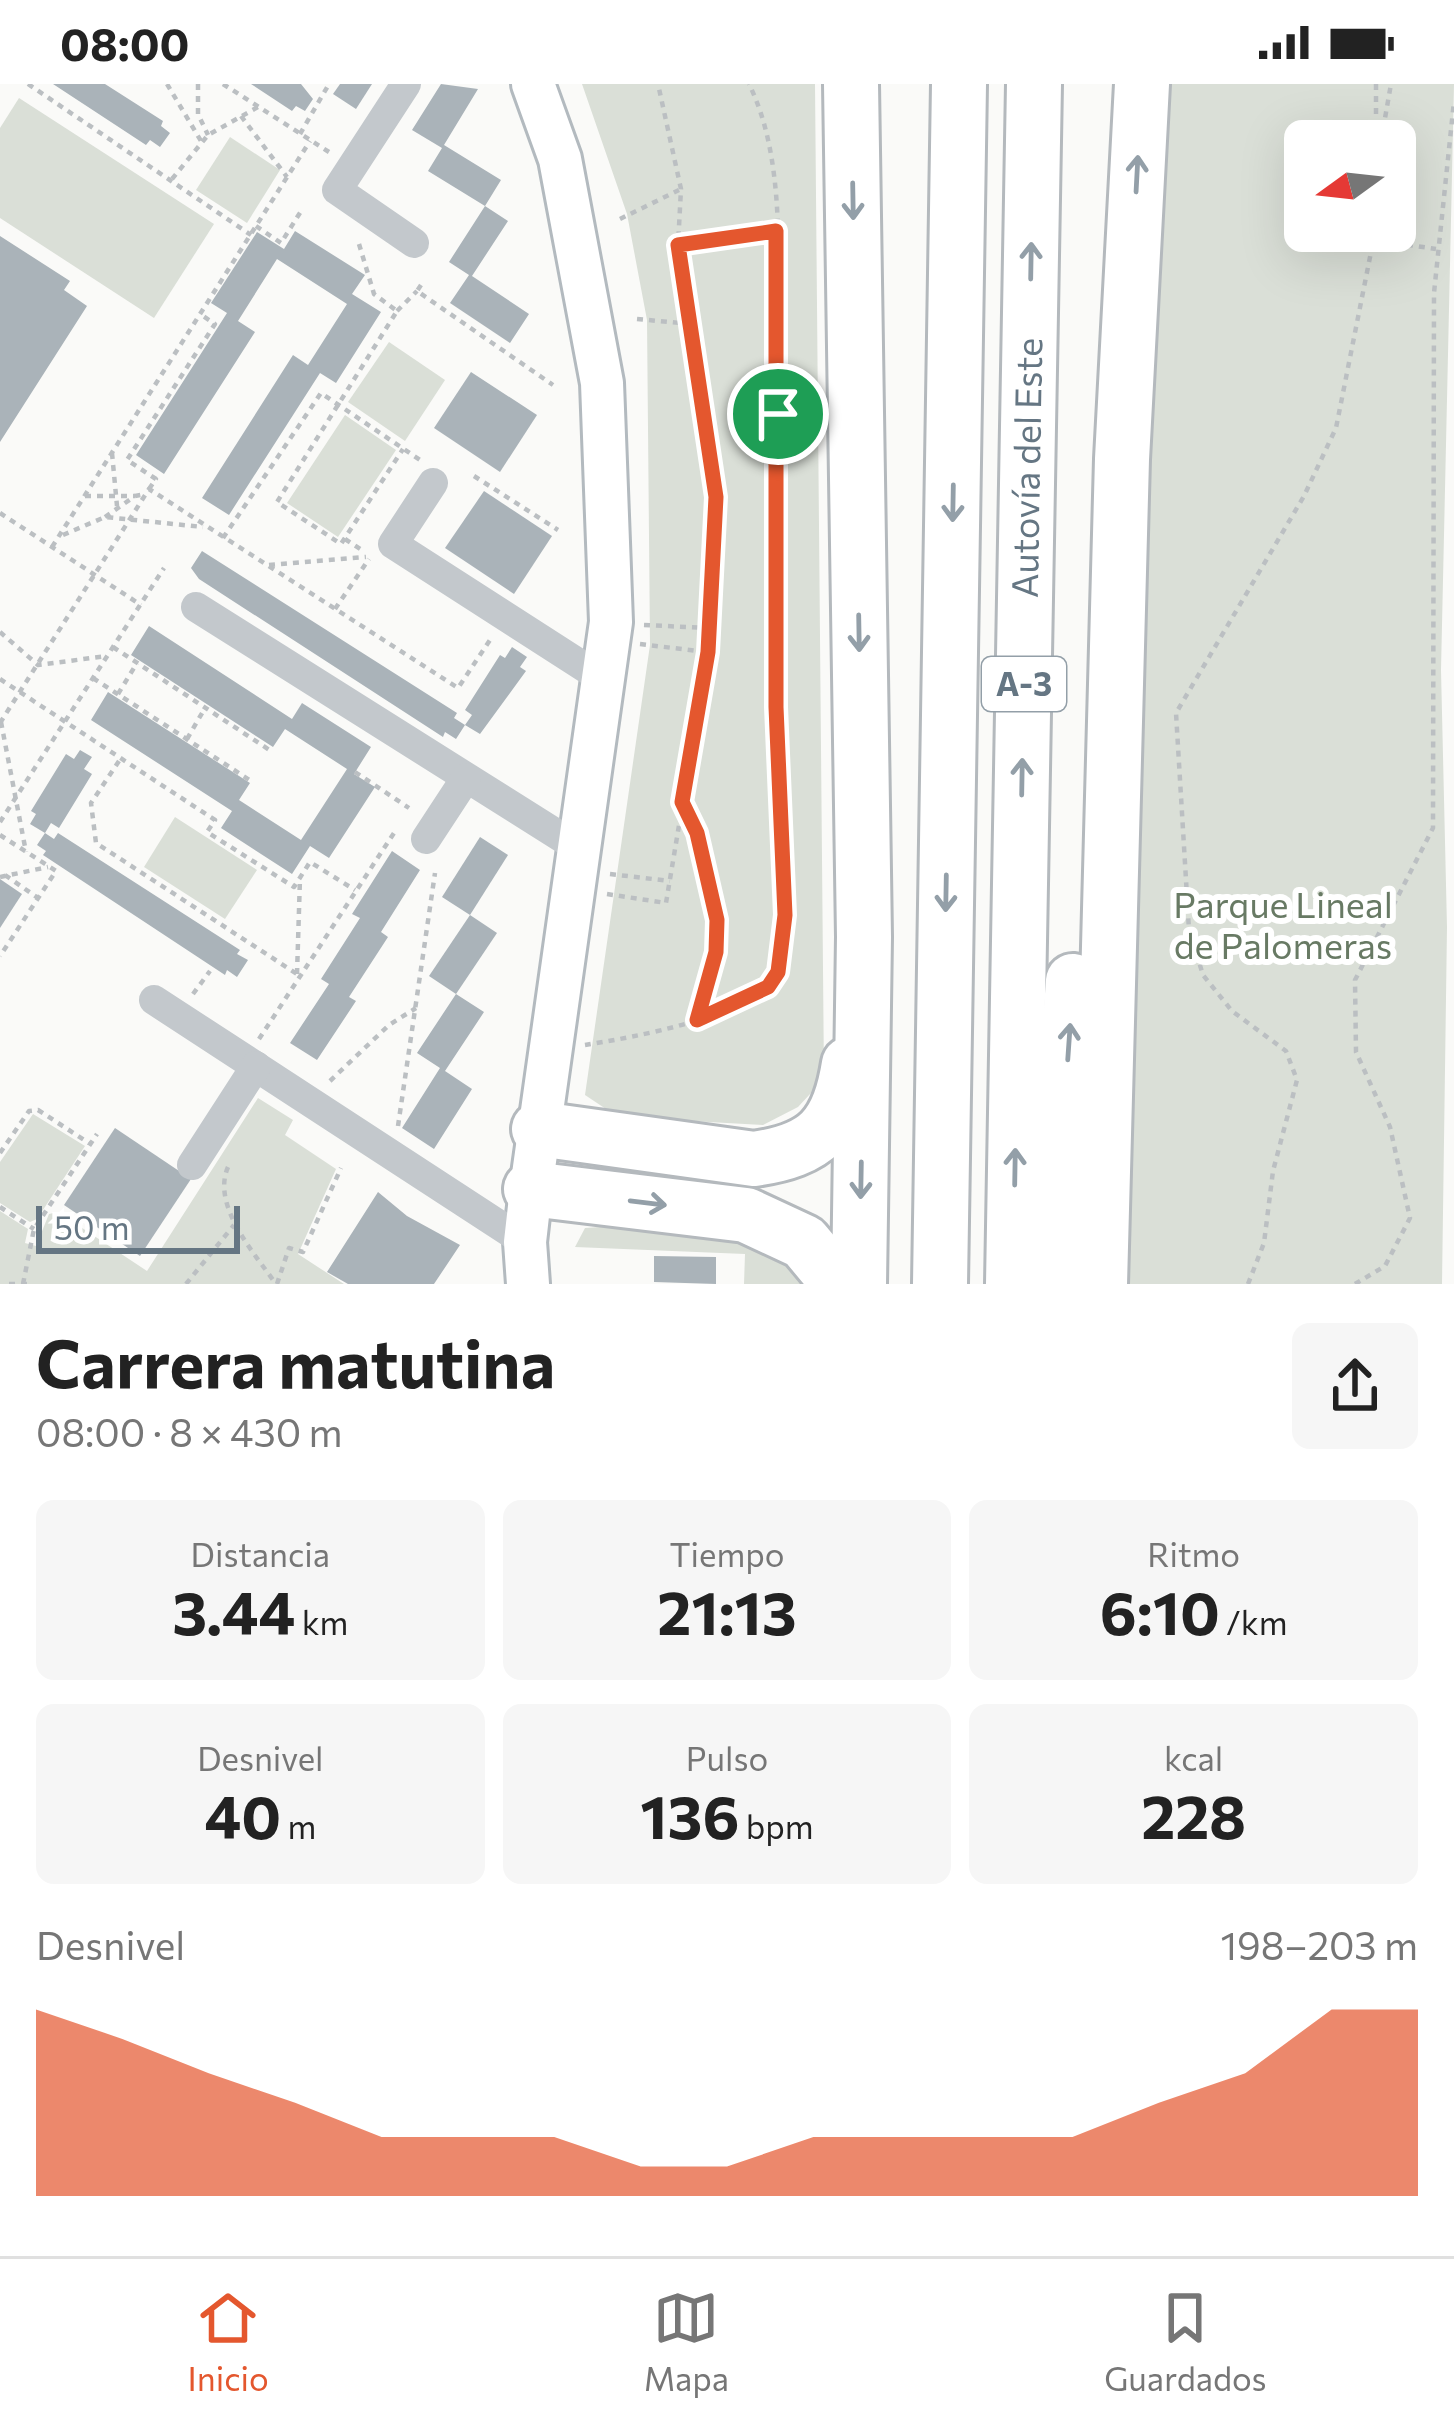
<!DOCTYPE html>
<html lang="es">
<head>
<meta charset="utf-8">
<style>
  body { margin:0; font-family:Commissioner,sans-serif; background:#f6f6f6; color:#222; height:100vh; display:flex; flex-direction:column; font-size:45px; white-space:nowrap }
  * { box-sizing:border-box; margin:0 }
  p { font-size:39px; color:#767676 }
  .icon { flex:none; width:66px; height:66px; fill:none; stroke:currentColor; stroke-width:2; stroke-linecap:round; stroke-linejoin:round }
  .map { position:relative; height:1200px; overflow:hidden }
  .sheet { display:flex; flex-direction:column; background:#fff; flex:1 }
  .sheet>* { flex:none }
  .needle { width:78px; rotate:255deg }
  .fabs { position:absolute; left:1284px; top:36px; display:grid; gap:24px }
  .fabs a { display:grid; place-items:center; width:132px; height:132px; border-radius:18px; background:#fff; box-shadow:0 12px 48px #0002; font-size:60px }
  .scale { position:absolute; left:36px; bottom:30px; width:204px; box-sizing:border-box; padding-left:12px; border:6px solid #657683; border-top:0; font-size:33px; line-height:42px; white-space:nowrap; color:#657683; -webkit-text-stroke:9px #fff; paint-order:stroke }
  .pin { position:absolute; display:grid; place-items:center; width:102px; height:102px; color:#fff; margin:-51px; border:6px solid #fff; border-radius:50%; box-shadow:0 3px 12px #0007 }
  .round { display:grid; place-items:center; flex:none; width:126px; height:126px; border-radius:18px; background:#f6f6f6 }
  .head { display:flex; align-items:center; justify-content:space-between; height:204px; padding:0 36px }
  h1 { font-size:66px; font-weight:700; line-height:90px }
  .metrics { display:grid; grid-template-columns:repeat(3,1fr); gap:18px; height:204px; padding:12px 36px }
  .metrics div { display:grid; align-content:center; border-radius:18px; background:#f6f6f6; text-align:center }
  .metrics b { font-size:60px; font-weight:700 }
  .metrics small { font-size:33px; font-weight:400 }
  .metrics p { font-size:33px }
  .chart { height:336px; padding:24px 36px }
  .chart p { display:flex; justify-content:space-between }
  .chart svg { width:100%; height:216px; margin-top:12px; fill:#e4572e; opacity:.7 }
  .status { display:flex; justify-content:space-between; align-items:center; height:84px; padding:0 60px; background:#fff; direction:ltr }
  .status svg { height:33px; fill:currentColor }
  .menu { display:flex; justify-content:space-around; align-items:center; height:168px; border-top:3px solid #e0e0e0; background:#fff; font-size:33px; color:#767676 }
  .menu a { display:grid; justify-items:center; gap:6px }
  .menu .active { color:#e4572e }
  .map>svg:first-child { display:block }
  .green { fill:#dadfd7; fill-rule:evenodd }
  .building { fill:#aab3b9 }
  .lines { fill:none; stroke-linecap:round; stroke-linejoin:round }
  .secondary-casing { stroke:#b3babf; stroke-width:48 }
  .highway-casing { stroke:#b4b9bd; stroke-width:60 }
  .path { stroke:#bbbfc2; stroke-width:4.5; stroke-dasharray:6 6; stroke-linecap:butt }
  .street { stroke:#c3c8cc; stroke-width:30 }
  .secondary { stroke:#fff; stroke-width:42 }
  .highway { stroke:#fff; stroke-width:54 }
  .oneway { stroke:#939fa8 }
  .route-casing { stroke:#fff; stroke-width:24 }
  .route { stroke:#e4572e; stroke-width:15 }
  .labels { text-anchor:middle; stroke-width:12; stroke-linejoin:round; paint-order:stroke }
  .shield { fill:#fff; stroke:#939fa8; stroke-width:3 }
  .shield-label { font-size:33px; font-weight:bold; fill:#657683 }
  .street-label { font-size:36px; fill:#657683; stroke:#fff }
  .park-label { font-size:36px; fill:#687a64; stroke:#fff }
</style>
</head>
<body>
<div class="status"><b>08:00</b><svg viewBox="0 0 49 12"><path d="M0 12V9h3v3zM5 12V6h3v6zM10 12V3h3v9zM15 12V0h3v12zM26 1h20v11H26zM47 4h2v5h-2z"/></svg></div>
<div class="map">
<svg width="1454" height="1200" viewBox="0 0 1454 1200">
  <rect width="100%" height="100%" fill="#fafaf8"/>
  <!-- green -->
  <g class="green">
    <polygon points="582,0 815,0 824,995 798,1023 763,1041 618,1033 585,1011 650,561 647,236 627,130"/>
    <path d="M1160,0H1454L1441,586L1447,843L1442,1200H1117ZM1305,57H1395V147H1305Z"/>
    <polygon points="19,14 214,140 154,234 0,134 0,44"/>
    <polygon points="230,53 280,86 247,139 196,106"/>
    <polygon points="389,258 445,296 405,357 348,318"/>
    <polygon points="345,331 396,366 338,453 287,419"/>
    <polygon points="175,733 257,786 225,835 144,783"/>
    <polygon points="258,1014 293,1036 285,1051 336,1085 298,1170 344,1200 0,1200 0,1127 28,1145 25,1159 36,1162 49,1130 58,1128 147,1187"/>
    <polygon points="33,1030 85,1062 37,1135 30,1138 0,1119 0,1078"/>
    <path d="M630,1141C692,1146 769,1146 811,1200H744L745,1170L575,1163L585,1144Z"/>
  </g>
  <!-- building -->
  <g class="building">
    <polygon points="53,0 105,0 163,37 161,42 170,49 160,63 150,56 146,61"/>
    <polygon points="251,0 301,0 313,15 305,27 296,22 292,27"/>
    <polygon points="340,0 372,0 356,25 333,10"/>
    <polygon points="441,0 478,5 444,61 501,96 485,122 428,87 442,64 412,46"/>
    <polygon points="485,122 508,137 472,192 529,230 510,259 450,219 469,191 449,178"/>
    <polygon points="295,147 365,191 352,210 381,228 336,299 320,289 229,431 202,414 293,271 308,281 347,220 277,175 238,237 255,248 164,390 136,371 227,229 211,219 257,148 284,165"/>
    <polygon points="0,152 70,197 64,206 87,222 0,358"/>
    <polygon points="471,288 537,331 500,388 434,344"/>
    <polygon points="484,407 552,452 514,510 445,464"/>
    <polygon points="202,467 457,629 454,634 465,641 456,655 445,648 443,653 199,495 191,484"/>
    <polygon points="149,542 292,635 302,619 371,663 354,690 375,703 329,774 310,762 292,790 221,744 232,727 91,636 108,608 250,699 239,716 301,756 347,685 285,645 273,663 131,571"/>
    <polygon points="512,563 527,573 520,583 526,587 480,650 465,641 472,631 465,626 500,571 505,574"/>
    <polygon points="80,666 92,673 84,685 92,690 59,744 51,739 45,749 30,740 36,730 31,727 66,670 74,675"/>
    <polygon points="45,749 54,755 58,749 240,866 237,870 248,876 237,893 227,886 225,891 43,771 46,767 37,761"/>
    <polygon points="480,753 508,771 470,831 442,813"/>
    <polygon points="392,767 420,786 381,848 388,853 349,913 356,917 317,976 290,959 329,900 321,895 360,834 352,830"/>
    <polygon points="0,795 22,810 0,844"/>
    <polygon points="470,831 497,849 456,910 429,892"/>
    <polygon points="456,910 484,928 445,987 472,1005 434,1065 402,1044 440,984 417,969"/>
    <polygon points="115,1044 191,1095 140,1172 64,1121"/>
    <polygon points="378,1108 407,1132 460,1161 434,1200 348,1200 327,1188"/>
    <polygon points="654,1172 716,1173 716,1200 654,1198"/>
  </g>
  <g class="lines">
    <defs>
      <polyline id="secondary" points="528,1200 525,1158 531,1105 611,538 602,299 560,75 533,0"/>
      <g id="highway">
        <polyline points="851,0 864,853 859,1200"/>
        <path d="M539,1045L754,1075C817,1066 839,1044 849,980"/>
        <polyline points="531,1105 746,1131 804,1158 839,1200"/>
        <polyline points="940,1200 959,0"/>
        <polyline points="1013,1200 1034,0"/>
        <polyline points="1051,1200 1073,897"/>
        <polyline points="1100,1200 1122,375 1142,0"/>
      </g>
    </defs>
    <!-- secondary casing -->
    <use href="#secondary" class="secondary-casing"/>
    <!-- highway casing -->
    <use href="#highway" class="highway-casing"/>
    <!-- path -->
    <g class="path">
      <polyline points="28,0 251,151"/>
      <polyline points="167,0 201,57"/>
      <polyline points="198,0 198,30 208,51"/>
      <polyline points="223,0 329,68"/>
      <polyline points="1376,0 1376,57"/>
      <polyline points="241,32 287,93"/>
      <polyline points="300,50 329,0"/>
      <polyline points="1381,57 1391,0"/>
      <polyline points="172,95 208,51 258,23"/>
      <polyline points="620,135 679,106"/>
      <polyline points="256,142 281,159 303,124"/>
      <polyline points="1375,147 1389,158 1436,165"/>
      <polyline points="359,160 374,210 397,227 277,418 341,460 403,365"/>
      <polyline points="678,161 774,147"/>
      <polyline points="421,201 417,207 553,301"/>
      <polyline points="397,227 417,207"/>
      <polyline points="637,235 691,240"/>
      <polyline points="112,369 117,422"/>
      <polyline points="474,392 558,446"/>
      <polyline points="149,405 156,395 127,376 215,240 200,230"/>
      <polyline points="85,412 135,412"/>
      <polyline points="0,429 141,521"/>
      <polyline points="105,433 135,412 146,410"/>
      <polyline points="63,451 105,433 203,443"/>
      <polyline points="223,454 321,309 420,376"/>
      <polyline points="345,455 365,468"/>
      <polyline points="52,463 310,57"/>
      <polyline points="269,481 366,473"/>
      <polyline points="335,525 369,475"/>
      <polyline points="644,541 709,544"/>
      <polyline points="0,548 38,581 107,572"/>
      <polyline points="640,560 706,568"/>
      <polyline points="113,563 271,667"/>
      <polyline points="93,594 251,697"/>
      <polyline points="0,595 215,736 207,748 294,803 310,778 355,806"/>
      <polyline points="118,610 137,579"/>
      <polyline points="1,638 26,768"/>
      <polyline points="0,639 149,405 458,604 490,556"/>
      <polyline points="187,655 205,624"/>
      <polyline points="119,677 91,719 96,759 297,890"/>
      <polyline points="355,688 409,724"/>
      <path d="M684,722C718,793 724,862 697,936"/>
      <polyline points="0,738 164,484"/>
      <polyline points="0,751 56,787 0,872"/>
      <polyline points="610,790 670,797"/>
      <polyline points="5,791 38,814"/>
      <polyline points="0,793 48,783"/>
      <polyline points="607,810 666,819 708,568 716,413 678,161 681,105 658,0"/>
      <polyline points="297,890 300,794"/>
      <polyline points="193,910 210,887"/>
      <polyline points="259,955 394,749"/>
      <path d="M585,961C628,954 759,932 777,889C800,835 777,690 776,625C773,501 779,376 778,251C778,172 785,73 749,0"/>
      <polyline points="330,997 389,941 416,924"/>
      <polyline points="398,1042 435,789"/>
      <polyline points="0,1069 29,1027 38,1026 89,1059"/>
      <path d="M228,1083C211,1122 255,1170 276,1200"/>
      <polyline points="0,1123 34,1145"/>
      <polyline points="9,1200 32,1200"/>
      <polyline points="23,1200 34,1145 97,1050"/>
      <polyline points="186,1200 234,1141"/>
      <polyline points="277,1200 289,1164 303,1168 341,1084"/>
      <polyline points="1248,1200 1264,1159 1273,1087 1297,996 1286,967 1232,927 1203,891 1189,846 1176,629 1304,412 1336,344 1375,148"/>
      <polyline points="1355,1200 1385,1182 1410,1134 1390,1043 1356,968 1355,896 1433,744 1434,209 1454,17"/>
    </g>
    <!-- street -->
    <g class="street">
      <polyline points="406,0 337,106 414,159"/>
      <polyline points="433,399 393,460 606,597"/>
      <polyline points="196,523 577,763"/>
      <polyline points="426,755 466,694"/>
      <polyline points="154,916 525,1158"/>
      <polyline points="192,1081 256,982"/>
    </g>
    <!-- secondary -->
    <use href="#secondary" class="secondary"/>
    <!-- highway -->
    <use href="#highway" class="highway"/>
  </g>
  <!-- one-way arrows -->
  <defs><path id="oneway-shaft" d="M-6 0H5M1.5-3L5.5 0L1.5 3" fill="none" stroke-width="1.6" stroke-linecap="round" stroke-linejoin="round" transform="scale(3)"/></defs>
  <g class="oneway">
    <use href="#oneway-shaft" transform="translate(1137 90) rotate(-87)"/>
    <use href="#oneway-shaft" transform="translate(853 117) rotate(89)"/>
    <use href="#oneway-shaft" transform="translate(1031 177) rotate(-89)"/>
    <use href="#oneway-shaft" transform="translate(953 419) rotate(91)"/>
    <use href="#oneway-shaft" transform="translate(859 549) rotate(89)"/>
    <use href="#oneway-shaft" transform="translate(1022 693) rotate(-89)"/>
    <use href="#oneway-shaft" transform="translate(946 809) rotate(91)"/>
    <use href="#oneway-shaft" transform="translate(1069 958) rotate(-86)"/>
    <use href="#oneway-shaft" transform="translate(1015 1083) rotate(-89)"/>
    <use href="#oneway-shaft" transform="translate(861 1096) rotate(91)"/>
    <use href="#oneway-shaft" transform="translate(648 1119) rotate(7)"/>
  </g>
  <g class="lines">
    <defs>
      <polygon id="route" points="776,147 776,623 785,831 778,888 768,903 697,936 716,868 717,836 697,749 682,718 708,568 716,413 678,161"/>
    </defs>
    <!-- route casing -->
    <use href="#route" class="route-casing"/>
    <!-- route -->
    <use href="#route" class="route"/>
  </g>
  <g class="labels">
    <!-- shield labels -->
    <rect class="shield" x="982" y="573" width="84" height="54" rx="9"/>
    <g class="shield-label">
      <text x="1024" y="612">A-3</text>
    </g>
    <!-- street labels -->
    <g class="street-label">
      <text transform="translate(1027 384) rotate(-89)" y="13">Autovía del Este</text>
    </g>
    <!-- park labels -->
    <g class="park-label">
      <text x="1283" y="834">Parque Lineal<tspan x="1283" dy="41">de Palomeras</tspan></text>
    </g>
  </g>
</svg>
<div class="fabs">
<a><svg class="needle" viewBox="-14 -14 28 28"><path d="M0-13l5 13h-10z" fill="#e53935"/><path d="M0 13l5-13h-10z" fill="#767676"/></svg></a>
</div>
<div class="scale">50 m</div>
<div class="pin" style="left:778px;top:330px;background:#1e9e55"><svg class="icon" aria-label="arrive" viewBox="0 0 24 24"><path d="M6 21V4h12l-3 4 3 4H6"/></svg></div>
</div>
<section class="sheet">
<div class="head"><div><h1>Carrera matutina</h1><p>08:00 · 8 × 430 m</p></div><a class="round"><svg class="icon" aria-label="share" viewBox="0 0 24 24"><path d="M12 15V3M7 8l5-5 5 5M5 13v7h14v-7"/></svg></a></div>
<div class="metrics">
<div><p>Distancia</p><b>3.44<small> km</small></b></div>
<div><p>Tiempo</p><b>21:13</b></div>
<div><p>Ritmo</p><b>6:10<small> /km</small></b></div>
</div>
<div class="metrics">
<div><p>Desnivel</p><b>40<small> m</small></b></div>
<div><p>Pulso</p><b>136<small> bpm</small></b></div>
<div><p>kcal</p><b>228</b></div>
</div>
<div class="chart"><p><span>Desnivel</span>198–203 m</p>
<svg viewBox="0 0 160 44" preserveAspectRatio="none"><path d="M0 44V6L10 12L20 19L30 25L40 32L50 32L60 32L70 38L80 38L90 32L100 32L110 32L120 32L130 25L140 19L150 6L160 6V44z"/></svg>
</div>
</section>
<nav class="menu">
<a class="active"><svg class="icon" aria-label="home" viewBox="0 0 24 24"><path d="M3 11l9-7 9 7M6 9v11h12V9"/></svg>Inicio</a>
<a><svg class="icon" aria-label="map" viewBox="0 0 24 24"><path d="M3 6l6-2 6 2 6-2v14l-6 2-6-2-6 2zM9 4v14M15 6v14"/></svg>Mapa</a>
<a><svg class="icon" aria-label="saved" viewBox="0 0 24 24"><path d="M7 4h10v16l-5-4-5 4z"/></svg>Guardados</a>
</nav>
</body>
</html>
